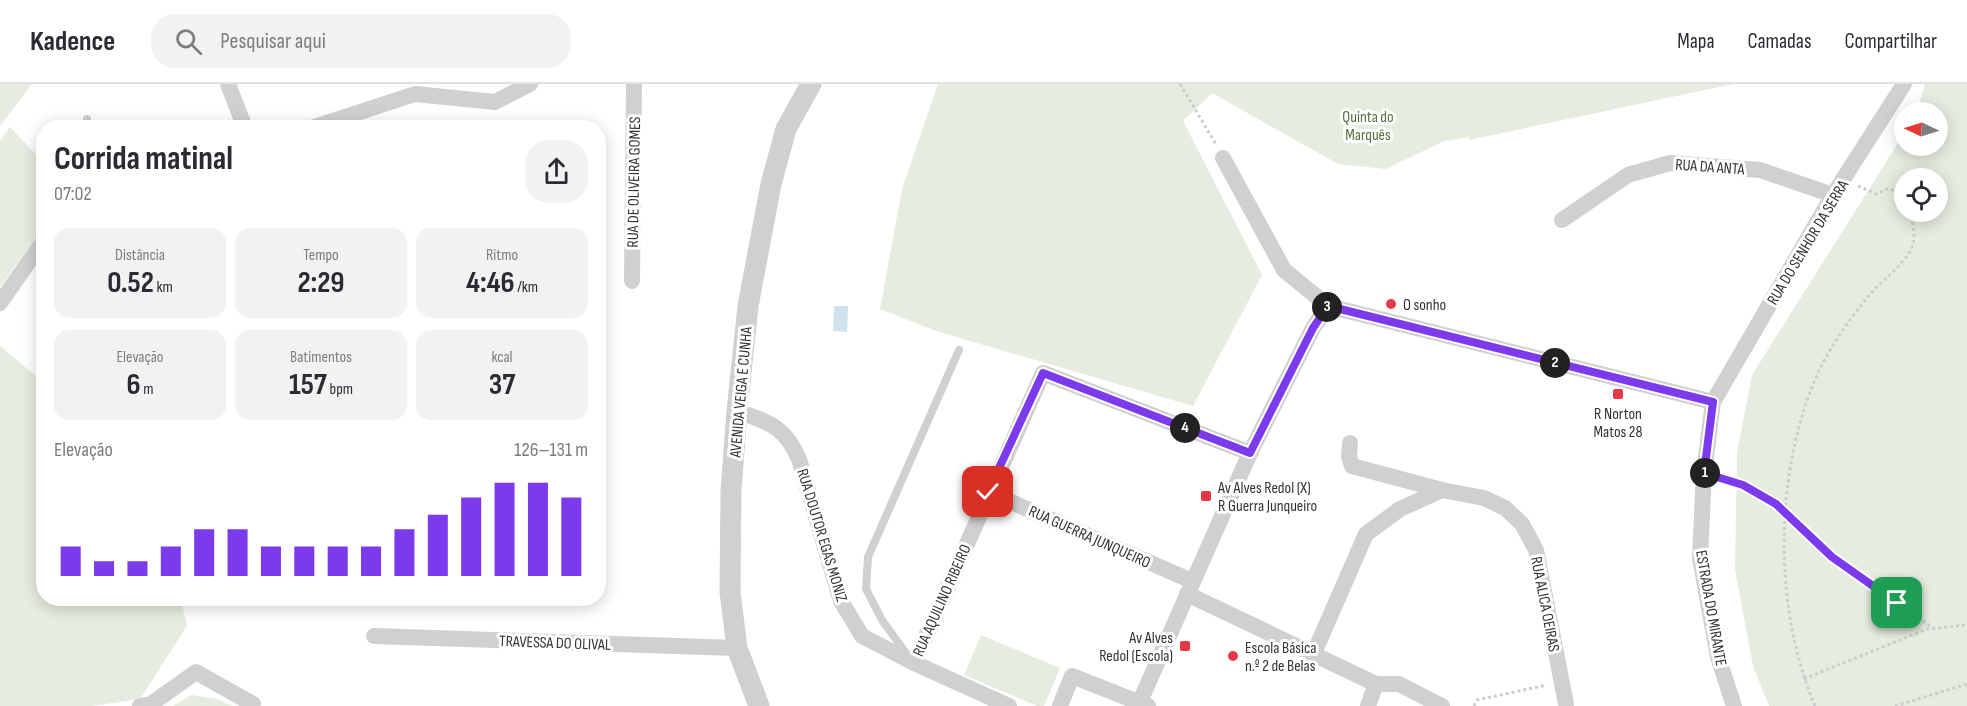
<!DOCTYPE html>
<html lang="pt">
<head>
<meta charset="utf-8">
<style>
  body { margin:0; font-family:"Sofia Sans Condensed",sans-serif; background:#f2f2f3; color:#2b2b33; height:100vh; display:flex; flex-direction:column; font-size:22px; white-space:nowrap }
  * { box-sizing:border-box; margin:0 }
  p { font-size:20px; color:#7c7c81 }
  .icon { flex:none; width:33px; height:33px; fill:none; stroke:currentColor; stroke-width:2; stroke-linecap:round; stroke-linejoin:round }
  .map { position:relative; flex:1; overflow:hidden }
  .details { position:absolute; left:36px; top:36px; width:570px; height:486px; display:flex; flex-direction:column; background:#fff; border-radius:24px; box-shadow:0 3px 15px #0003 }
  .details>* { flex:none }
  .needle { width:39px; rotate:274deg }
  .tools { position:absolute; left:1894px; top:18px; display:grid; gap:12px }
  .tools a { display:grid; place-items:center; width:54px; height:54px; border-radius:50%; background:#fff; box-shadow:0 3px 15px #0003; font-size:30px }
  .pin { position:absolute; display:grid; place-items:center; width:51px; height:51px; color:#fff; margin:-26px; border-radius:12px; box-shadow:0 3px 9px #0006 }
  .km { position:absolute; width:30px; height:30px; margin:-15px; border-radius:50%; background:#222; color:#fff; font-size:16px; line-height:30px; text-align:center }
  .round { display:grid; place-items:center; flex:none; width:63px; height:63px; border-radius:24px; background:#f2f2f3 }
  .overview { display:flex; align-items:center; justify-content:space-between; height:102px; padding:0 18px }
  h1 { font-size:33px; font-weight:700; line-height:45px }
  .stats { display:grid; grid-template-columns:repeat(3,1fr); gap:9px; height:102px; padding:6px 18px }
  .stats div { display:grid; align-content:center; border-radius:15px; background:#f2f2f3; text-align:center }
  .stats b { font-size:30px; font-weight:700 }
  .stats small { font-size:16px; font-weight:400 }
  .stats p { font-size:16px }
  .chart { height:168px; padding:12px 18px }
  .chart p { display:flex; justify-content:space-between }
  .chart svg { width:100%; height:108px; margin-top:6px; stroke:#7c3aed; stroke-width:6 }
  header { display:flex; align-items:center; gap:36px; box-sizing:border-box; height:84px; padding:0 30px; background:#fff; border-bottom:2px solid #e1e1e2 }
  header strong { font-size:28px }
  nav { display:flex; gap:33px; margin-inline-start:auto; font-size:21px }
  .search { width:420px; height:54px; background:#f2f2f3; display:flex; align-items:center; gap:15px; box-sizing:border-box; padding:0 21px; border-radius:24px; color:#7c7c81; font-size:22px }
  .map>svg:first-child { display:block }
  .green { fill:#e6ecdf; fill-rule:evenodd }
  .water { fill:#cfe2ee }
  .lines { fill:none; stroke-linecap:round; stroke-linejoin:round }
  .path { stroke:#cdcdcd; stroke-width:3; stroke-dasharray:3 3; stroke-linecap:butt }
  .service { stroke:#d0d0d0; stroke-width:8 }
  .minor { stroke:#d0d0d0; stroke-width:16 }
  .tertiary { stroke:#d0d0d0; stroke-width:21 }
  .route-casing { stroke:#fff; stroke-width:12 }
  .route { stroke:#7c3aed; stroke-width:8 }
  .poi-dot { fill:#e63946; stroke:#fff; stroke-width:2 }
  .labels { text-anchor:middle; stroke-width:6; stroke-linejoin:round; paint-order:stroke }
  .park-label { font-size:16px; fill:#56703f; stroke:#fff }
  .street-label { font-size:16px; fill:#333; stroke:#fff }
  .poi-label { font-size:16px; fill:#333; stroke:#fff; text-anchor:start }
</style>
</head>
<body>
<header>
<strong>Kadence</strong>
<div class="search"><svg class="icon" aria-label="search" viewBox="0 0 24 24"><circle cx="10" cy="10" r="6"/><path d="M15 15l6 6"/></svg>Pesquisar aqui</div>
<nav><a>Mapa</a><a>Camadas</a><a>Compartilhar</a></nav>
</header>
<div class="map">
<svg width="1967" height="622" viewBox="0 0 1967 622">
  <rect width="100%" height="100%" fill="#fff"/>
  <!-- green -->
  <g class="green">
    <polygon points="0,0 32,0 0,42"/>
    <polygon points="938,0 1733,0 1469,56 1469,53 1444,57 1386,85 1338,80 1212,9 1183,37 1262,191 1193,322 936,247 880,225 902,105"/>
    <path d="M1925,0H1967V622H1769L1753,582L1735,486L1737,369L1752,291L1905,48V62H1938V28H1917ZM1905,94H1938V128H1905Z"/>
    <polygon points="10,43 43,78 43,143 0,203 0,57"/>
    <polygon points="0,262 43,298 44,514 181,515 187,542 140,615 92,622 0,622"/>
    <polygon points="981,551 1060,584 1044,622 1037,622 964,591"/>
    <polygon points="191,611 217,615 233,622 173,622"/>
  </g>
  <!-- water -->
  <polygon class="water" points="834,222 848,222 847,248 833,247"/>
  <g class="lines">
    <!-- path -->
    <g class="path">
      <polyline points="1180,0 1217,62"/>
      <polyline points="1858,102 1876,110 1886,105 1893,106 1905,121"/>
      <polyline points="1718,394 1743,401 1777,420 1804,449 1845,483 1933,544"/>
      <polyline points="1804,595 1927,545 1967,541"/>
      <polyline points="1474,622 1477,616 1547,601"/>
      <path d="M1815,622C1774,525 1774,396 1814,298C1826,269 1847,238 1867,214C1880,197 1904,182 1912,163C1916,152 1913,138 1909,128"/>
      <polyline points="1895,622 1967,600"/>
    </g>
    <!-- service -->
    <g class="service">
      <polyline points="87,35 87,44"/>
      <polyline points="908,572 882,536 866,505 868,473 959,266"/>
    </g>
    <!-- minor -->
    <g class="minor">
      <polyline points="228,0 245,44"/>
      <polyline points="311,44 415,10 495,18 530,0"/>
      <polyline points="1223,74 1284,186 1328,222 1713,318"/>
      <polyline points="1562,136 1628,91 1670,79 1760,86 1833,111"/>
      <polyline points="632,197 634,0"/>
      <polyline points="0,219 44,156"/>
      <path d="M737,327C769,339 784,341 799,375L841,517L862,552L914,579L1009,622"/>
      <polyline points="1350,359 1349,373 1352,382 1442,406"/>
      <polyline points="988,408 1192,497"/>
      <polyline points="1187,510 1376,600 1399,600 1442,622"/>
      <polyline points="374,552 737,564"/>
      <polyline points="1314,569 1366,450 1400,425 1442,406 1484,414 1505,424 1522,440 1536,466 1566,620"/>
      <polyline points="914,579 1043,289 1250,369"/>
      <polyline points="140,622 151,620 196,588 253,620"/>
      <polyline points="1060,622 1072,592 1148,622"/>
      <polyline points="1138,622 1250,369 1313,244 1328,222"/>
      <polyline points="1368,622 1376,600"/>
      <polyline points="1734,622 1718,573 1700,474 1704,389 1713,318 1833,111 1904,0"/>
    </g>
    <!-- tertiary -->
    <polyline class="tertiary" points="759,622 737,564 730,508 731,407 737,327 748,222 771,100 786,45 811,0"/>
  </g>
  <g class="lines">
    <defs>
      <polyline id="route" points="988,408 1043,289 1250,369 1313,244 1328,222 1713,318 1704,389 1743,401 1776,420 1832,473 1897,519"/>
    </defs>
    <!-- route casing -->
    <use href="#route" class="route-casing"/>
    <!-- route -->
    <use href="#route" class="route"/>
  </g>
  <!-- markers -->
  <g class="poi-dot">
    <circle cx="1391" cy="220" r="6"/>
    <rect x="1612" y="304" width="12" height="12" rx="3"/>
    <rect x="1200" y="406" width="12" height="12" rx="3"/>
    <rect x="1179" y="556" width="12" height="12" rx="3"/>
    <circle cx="1233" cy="572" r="6"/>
  </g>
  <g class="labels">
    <!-- park labels -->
    <g class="park-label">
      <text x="1368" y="38">Quinta do<tspan x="1368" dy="18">Marquês</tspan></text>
    </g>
    <!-- street labels -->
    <g class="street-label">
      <text transform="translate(1710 82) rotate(4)" y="6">RUA DA ANTA</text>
      <text transform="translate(633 98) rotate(-89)" y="6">RUA DE OLIVEIRA GOMES</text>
      <text transform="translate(1807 158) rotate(-59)" y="6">RUA DO SENHOR DA SERRA</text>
      <text transform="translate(740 308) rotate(-85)" y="6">AVENIDA VEIGA E CUNHA</text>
      <text transform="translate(823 451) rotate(73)" y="6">RUA DOUTOR EGAS MONIZ</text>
      <text transform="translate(1090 452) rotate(24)" y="6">RUA GUERRA JUNQUEIRO</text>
      <text transform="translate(941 516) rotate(-66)" y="6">RUA AQUILINO RIBEIRO</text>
      <text transform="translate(1546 520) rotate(79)" y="6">RUA ALICA OEIRAS</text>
      <text transform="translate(1712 524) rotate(80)" y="6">ESTRADA DO MIRANTE</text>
      <text transform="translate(555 558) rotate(2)" y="6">TRAVESSA DO OLIVAL</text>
    </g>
    <!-- poi labels -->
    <g class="poi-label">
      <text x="1403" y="226">O sonho</text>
      <text x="1618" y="335" text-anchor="middle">R Norton<tspan x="1618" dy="18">Matos 28</tspan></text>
      <text x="1218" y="409">Av Alves Redol (X)<tspan x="1218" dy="18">R Guerra Junqueiro</tspan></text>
      <text x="1173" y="559" text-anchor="end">Av Alves<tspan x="1173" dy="18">Redol (Escola)</tspan></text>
      <text x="1245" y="569">Escola Básica<tspan x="1245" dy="18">n.º 2 de Belas</tspan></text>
    </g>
  </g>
</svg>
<div class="tools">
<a><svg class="needle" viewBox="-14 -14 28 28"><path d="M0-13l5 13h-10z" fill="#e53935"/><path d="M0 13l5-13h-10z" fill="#7c7c81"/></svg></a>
<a><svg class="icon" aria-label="locate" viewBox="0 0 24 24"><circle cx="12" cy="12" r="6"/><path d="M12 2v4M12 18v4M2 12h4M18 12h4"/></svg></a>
</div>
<div class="pin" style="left:1897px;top:519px;background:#1e9e55"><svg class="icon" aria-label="arrive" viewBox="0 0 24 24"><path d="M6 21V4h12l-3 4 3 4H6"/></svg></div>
<div class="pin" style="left:988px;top:408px;background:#d93025"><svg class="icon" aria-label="check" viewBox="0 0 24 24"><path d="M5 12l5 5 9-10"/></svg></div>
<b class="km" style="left:1705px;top:389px">1</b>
<b class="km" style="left:1555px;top:279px">2</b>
<b class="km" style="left:1327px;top:223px">3</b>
<b class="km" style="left:1185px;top:344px">4</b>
<section class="details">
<div class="overview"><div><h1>Corrida matinal</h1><p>07:02</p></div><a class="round"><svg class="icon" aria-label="share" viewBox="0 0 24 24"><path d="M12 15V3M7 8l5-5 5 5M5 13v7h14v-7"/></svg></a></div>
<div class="stats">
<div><p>Distância</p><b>0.52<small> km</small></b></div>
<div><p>Tempo</p><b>2:29</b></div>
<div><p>Ritmo</p><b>4:46<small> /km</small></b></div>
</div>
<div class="stats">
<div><p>Elevação</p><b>6<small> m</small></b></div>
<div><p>Batimentos</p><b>157<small> bpm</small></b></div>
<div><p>kcal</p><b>37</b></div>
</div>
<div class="chart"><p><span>Elevação</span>126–131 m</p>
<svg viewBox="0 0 160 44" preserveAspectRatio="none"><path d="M5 44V32M15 44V38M25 44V38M35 44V32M45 44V25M55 44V25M65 44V32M75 44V32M85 44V32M95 44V32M105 44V25M115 44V19M125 44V12M135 44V6M145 44V6M155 44V12"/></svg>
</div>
</section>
</div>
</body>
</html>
